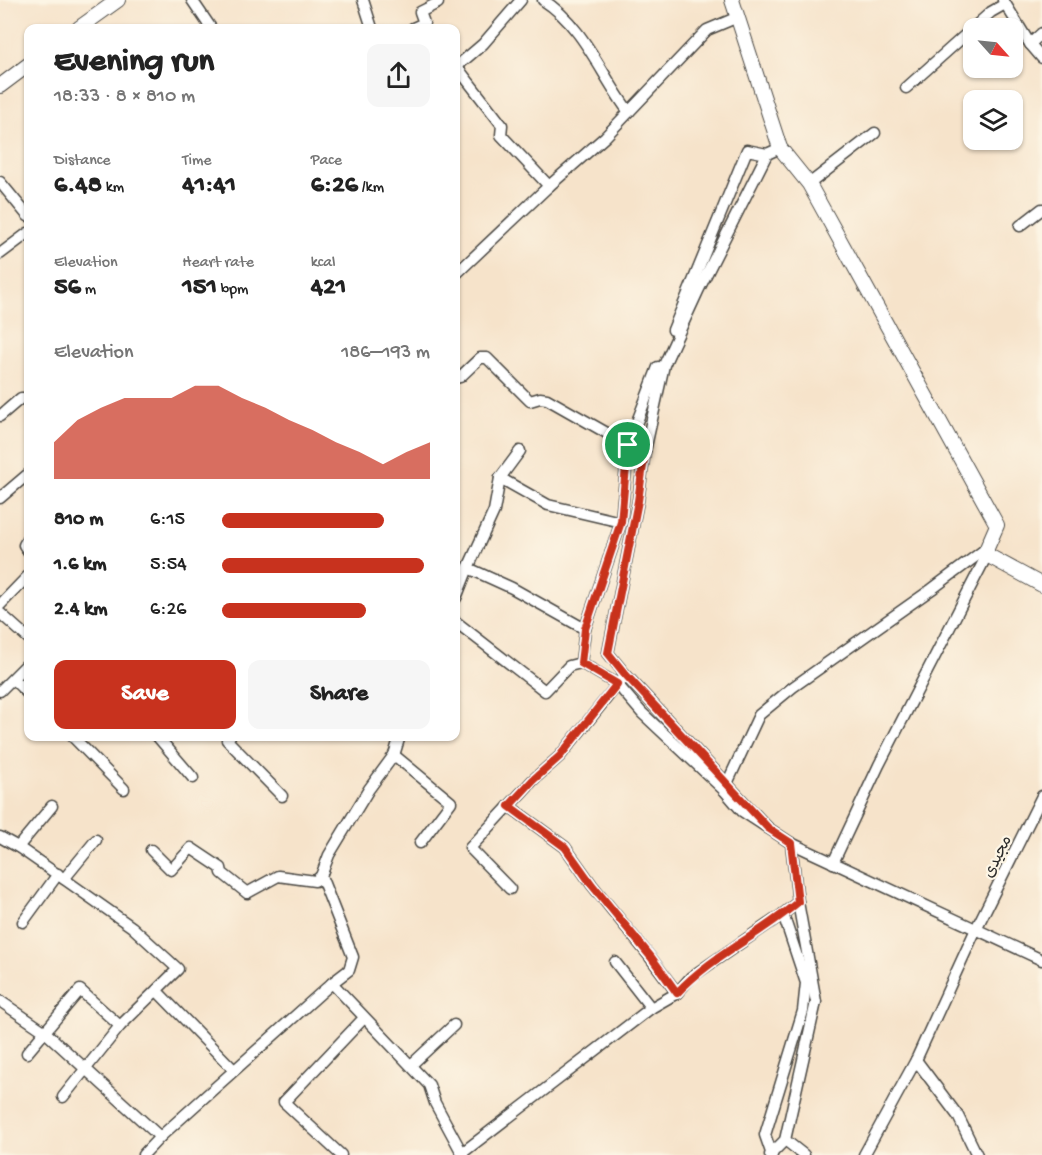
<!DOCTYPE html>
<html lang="en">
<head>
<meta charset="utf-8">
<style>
  body { margin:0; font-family:"Gochi Hand","Playpen Sans Arabic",sans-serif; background:#f6f6f6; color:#222; height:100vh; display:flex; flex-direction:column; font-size:22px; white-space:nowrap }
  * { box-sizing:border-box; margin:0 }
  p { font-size:20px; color:#767676 }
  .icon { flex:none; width:33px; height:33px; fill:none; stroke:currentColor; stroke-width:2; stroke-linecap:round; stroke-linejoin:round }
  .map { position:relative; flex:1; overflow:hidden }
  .sheet { position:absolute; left:24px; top:24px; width:436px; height:717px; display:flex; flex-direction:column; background:#fff; border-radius:12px; box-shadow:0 2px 4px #0004 }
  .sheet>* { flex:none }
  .needle { width:39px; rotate:117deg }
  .tools { position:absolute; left:963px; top:18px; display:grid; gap:12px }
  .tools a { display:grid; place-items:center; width:60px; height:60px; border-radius:12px; background:#fff; box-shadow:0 2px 4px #0004; font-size:30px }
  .pin { position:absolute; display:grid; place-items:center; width:51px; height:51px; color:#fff; margin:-26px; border:3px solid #fff; border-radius:50%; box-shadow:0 2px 6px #0007 }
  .round { display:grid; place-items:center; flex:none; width:63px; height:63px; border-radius:12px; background:#f6f6f6 }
  .overview { display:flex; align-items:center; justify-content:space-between; height:102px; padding:0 30px }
  h1 { font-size:33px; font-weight:800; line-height:45px }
  .metrics { display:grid; grid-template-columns:repeat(3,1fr); gap:9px; height:102px; padding:6px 30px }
  .metrics div { display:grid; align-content:center }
  .metrics b { font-size:26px; font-weight:800 }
  .metrics small { font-size:16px; font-weight:400 }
  .metrics p { font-size:16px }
  .chart { height:168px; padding:12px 30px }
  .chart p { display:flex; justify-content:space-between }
  .chart svg { width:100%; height:108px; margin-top:6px; fill:#c8321e; opacity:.7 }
  .action { display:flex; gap:12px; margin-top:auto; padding:12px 30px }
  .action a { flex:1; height:69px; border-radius:12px; background:#c8321e; color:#fff; font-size:24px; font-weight:800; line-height:69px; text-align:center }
  .action a+a { background:#f6f6f6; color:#222 }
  ul { padding:0 30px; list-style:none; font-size:20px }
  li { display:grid; grid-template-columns:96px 72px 1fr; align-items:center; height:45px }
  li i { height:15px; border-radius:8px; background:#c8321e }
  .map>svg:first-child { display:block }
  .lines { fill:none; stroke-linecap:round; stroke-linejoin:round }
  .minor-casing { stroke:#494743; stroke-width:13 }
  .tertiary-casing { stroke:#494743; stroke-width:16 }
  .minor { stroke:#fff; stroke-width:10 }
  .tertiary { stroke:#fff; stroke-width:14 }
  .route-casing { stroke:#fff; stroke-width:12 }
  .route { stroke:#c8321e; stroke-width:8 }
  .labels { text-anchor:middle; stroke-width:4.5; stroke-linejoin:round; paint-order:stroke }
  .street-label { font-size:16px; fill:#2b2b2b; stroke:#fcf5e5 }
</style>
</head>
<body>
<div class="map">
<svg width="1042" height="1155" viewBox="0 0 1042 1155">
  <rect width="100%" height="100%" fill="#fcf5e5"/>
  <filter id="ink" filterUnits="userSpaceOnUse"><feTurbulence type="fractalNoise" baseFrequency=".0167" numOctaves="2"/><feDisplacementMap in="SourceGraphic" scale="12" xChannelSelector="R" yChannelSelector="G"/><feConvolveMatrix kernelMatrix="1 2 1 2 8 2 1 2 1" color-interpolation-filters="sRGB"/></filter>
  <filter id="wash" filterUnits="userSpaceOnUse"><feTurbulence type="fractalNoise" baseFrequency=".008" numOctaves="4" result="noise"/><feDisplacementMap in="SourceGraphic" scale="24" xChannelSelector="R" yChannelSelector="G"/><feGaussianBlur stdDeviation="1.35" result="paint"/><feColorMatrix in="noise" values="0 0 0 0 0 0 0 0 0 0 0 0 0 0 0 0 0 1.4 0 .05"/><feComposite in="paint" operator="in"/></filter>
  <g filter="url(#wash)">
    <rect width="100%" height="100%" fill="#f6e3ca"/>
  </g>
  <g filter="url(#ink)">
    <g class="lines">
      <defs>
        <g id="minor">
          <polyline points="192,0 211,28"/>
          <polyline points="363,0 372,28"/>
          <path d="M543,0C584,26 601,75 629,112"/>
          <polyline points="1003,0 1030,44 1042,58"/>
          <polyline points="413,28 424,23 420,12 438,3"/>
          <polyline points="1030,44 1042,33"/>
          <polyline points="456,67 483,44 521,0"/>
          <polyline points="457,67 502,125 501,135 549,186"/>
          <polyline points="906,88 991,12 1005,4"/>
          <polyline points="0,182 28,216"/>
          <polyline points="809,184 875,133"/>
          <polyline points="1020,226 1042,209"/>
          <polyline points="0,254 28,233"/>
          <polyline points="456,274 549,186 605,137 707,30 738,17"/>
          <polyline points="673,330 747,150 767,154"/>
          <polyline points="456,378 460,377 480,358 487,358 530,401 540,398 547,399 628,445 645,451"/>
          <polyline points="0,416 21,398 28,398"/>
          <polyline points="520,451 500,478 494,511 468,568 512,588 585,629"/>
          <polyline points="500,478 548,505 621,522"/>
          <polyline points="0,498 27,475"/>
          <polyline points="28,538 24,545 28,551"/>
          <polyline points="456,598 468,568"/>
          <polyline points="0,605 28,576"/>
          <polyline points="0,613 28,638"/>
          <polyline points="456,622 545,691 569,666 581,663 617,684 642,713 724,790 742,811 791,843 1042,960"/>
          <polyline points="581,663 585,629 621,522 628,445 658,367"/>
          <polyline points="13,679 28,694"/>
          <polyline points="0,691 28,663"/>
          <polyline points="72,736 124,789"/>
          <polyline points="157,736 193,778"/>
          <polyline points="230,736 227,740 282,796"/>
          <polyline points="394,755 451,802 420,843"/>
          <polyline points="724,790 759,715 793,687 932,589 987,548"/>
          <polyline points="509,806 533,780 560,756 622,679"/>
          <polyline points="768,828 625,674 608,653 638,501 645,451 664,365 699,289 767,154 780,148"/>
          <polyline points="0,837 18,847 52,806"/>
          <polyline points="18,847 64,879 96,840"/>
          <polyline points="151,850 171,870 191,848 221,868 222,873 247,893 278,876 315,881 321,876 329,855 369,789 394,755 400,736"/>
          <polyline points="833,863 879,765 987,555"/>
          <polyline points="321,876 353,957 349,970 332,983 429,1085 435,1103 462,1153 651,1008 677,993 691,977 783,914 798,902"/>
          <polyline points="510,889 470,848 509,806 565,847 592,885 650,957 677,993"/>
          <polyline points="23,922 58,874"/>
          <polyline points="615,962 651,1008"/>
          <polyline points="157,991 234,1070"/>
          <polyline points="0,1001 44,1031 160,1137"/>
          <polyline points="27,1053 80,990 120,1026"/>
          <polyline points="916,1060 958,1116 977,1155"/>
          <polyline points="411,1065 454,1025"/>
          <polyline points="63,1097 120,1026 178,969 132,927 64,879"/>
          <polyline points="785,1140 804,1155"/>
          <polyline points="143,1155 160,1137 332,983"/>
          <polyline points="341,1155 284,1102 364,1018"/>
          <polyline points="770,1155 785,1140 816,1002 798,902 791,843"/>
          <polyline points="772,1155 765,1135 803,1011 806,983 783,914"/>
          <polyline points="864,1155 916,1060 976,929 1042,796"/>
        </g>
        <g id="tertiary">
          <polyline points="732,0 780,148 809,184 997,525 987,548 987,555 1042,585"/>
          <polyline points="79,28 118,0"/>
          <polyline points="0,86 28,65"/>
        </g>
      </defs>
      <!-- minor casing -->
      <use href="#minor" class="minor-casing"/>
      <!-- tertiary casing -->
      <use href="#tertiary" class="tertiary-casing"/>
      <!-- minor -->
      <use href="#minor" class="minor"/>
      <!-- tertiary -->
      <use href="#tertiary" class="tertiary"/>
    </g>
  </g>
  <g class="lines" filter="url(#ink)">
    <defs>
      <path id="route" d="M628,445L645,451L638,501L608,653L625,674L768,828L791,843L798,902C760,935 711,956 677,993L651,957L592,885L565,847L509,806L533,780L560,756L617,684L581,663L585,629L621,522Z"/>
    </defs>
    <!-- route casing -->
    <use href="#route" class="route-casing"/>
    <!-- route -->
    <use href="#route" class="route"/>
  </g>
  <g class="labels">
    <!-- street labels -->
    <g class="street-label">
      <text transform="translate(996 856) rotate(-64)" y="6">مجیدی</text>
    </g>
  </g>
</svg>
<div class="tools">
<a><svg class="needle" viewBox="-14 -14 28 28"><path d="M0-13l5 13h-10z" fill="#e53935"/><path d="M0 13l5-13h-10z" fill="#767676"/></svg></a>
<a><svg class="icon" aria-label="layers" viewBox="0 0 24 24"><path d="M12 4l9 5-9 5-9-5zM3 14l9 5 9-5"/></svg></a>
</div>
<div class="pin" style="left:628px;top:445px;background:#1e9e55"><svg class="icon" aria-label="arrive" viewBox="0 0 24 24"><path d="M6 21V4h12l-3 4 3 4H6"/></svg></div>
<section class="sheet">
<div class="overview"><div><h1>Evening run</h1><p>18:33 · 8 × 810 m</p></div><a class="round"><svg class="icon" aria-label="share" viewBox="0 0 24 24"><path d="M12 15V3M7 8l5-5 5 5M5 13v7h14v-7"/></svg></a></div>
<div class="metrics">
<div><p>Distance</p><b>6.48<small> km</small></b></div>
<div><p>Time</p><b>41:41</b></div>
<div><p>Pace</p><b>6:26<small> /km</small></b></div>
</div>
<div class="metrics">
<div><p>Elevation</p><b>56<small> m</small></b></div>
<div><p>Heart rate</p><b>151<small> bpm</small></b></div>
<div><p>kcal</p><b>421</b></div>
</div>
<div class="chart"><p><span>Elevation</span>186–193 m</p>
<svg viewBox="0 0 160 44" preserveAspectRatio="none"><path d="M0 44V29L10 20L20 15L30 11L40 11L50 11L60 6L70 6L80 11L90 15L100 20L110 24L120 29L130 33L140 38L150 33L160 29V44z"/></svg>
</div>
<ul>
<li><b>810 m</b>6:15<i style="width:78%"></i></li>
<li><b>1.6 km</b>5:54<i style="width:97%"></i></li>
<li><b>2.4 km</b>6:26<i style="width:69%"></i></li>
</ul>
<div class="action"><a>Save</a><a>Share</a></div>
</section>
</div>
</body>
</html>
